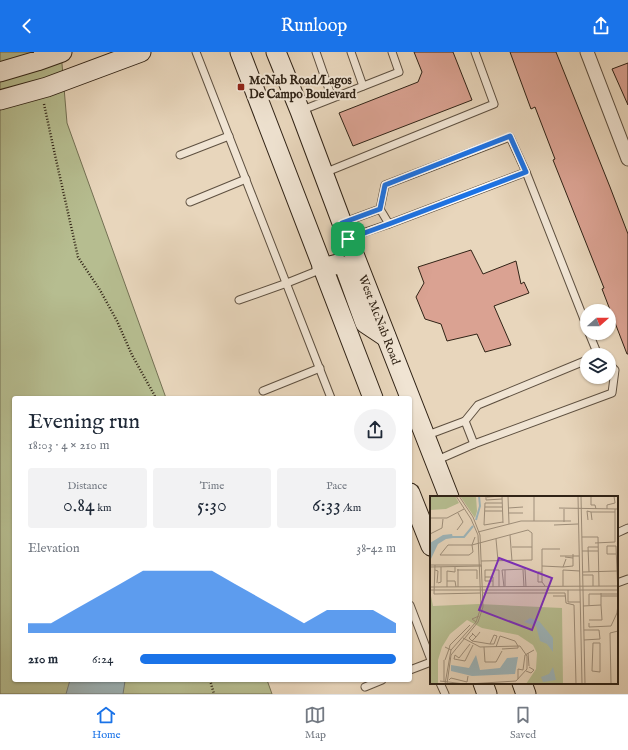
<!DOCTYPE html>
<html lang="en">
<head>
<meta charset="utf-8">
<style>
  body { margin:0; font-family:"IM FELL English",serif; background:#f2f2f3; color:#1f2937; height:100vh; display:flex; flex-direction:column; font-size:15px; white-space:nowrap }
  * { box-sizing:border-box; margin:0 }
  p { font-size:13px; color:#747a83 }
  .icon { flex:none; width:22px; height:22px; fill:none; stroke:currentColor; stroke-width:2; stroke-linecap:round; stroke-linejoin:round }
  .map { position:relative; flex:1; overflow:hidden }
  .drawer { position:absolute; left:12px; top:344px; width:400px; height:286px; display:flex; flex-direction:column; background:#fff; border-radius:4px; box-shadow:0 1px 3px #0004 }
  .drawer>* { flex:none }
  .needle { width:26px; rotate:69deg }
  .buttons { position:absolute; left:580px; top:252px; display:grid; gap:8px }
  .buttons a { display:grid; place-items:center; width:36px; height:36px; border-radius:50%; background:#fff; box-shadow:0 1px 3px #0004; font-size:20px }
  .pin { position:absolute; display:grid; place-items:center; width:34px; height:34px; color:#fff; margin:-17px; border-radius:8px; box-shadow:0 2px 6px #0006 }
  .round { display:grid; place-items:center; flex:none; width:42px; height:42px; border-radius:21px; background:#f2f2f3 }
  .summary { display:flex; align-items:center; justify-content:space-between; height:68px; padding:0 16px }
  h1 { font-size:22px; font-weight:600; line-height:30px }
  .figures { display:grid; grid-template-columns:repeat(3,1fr); gap:6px; height:68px; padding:4px 16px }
  .figures div { display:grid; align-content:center; border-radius:4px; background:#f2f2f3; text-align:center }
  .figures b { font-size:20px; font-weight:600 }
  .figures small { font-size:11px; font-weight:400 }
  .figures p { font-size:11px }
  .chart { height:112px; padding:8px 16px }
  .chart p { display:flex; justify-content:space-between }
  .chart svg { width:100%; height:72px; margin-top:4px; fill:#1a73e8; opacity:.7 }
  ul { padding:0 16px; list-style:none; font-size:13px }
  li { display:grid; grid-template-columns:64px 48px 1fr; align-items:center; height:30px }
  li i { height:10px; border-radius:5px; background:#1a73e8 }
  header { display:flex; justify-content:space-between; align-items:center; height:52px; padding:0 16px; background:#1a73e8; color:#fff; font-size:18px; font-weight:600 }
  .dock { display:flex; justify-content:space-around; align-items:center; height:56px; border-top:1px solid #e0e1e3; background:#fff; font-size:11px; color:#747a83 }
  .dock a { display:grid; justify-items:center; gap:2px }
  .dock .selected { color:#1a73e8 }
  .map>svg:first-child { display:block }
  .green { fill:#b6bd90; stroke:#737053 }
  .water { fill:#9db6bc; stroke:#717b7a }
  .building { fill:#daa292; stroke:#302316 }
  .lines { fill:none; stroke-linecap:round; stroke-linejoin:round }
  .lane-casing { stroke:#5e5040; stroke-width:9 }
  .street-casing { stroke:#5e5040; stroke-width:15 }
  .secondary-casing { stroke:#302316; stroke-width:21 }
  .path { stroke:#302316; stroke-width:2.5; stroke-dasharray:1 2; stroke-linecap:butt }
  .lane { stroke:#f0e4d3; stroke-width:7 }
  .street { stroke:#f0e4d3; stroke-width:13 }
  .secondary { stroke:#f0e4d3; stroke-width:19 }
  .route-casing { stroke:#fff; stroke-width:8 }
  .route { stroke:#1a73e8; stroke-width:5 }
  .poi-dot { fill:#8f2418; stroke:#f0e4d3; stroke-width:1.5 }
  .labels { text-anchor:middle; stroke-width:4; stroke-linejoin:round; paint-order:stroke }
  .poi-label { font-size:12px; font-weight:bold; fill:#302316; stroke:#f0e4d3; text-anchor:start }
  .street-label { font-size:12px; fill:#302316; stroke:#f0e4d3 }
  .inset-river { fill:none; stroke:#9db6bc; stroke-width:2 }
  .inset-road { fill:none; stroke:#9e8e7a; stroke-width:1 }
  .view { fill:#7b2cbf; fill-opacity:0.15; stroke:#7b2cbf; stroke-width:2 }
  .inset-edge { fill:none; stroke:#302316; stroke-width:2 }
</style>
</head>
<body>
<header><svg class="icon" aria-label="back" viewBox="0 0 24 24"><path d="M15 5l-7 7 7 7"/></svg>Runloop<svg class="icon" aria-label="share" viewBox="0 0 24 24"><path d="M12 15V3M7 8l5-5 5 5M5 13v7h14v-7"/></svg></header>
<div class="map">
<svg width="628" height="642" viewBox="0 0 628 642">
  <rect width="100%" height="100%" fill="#e8d6bc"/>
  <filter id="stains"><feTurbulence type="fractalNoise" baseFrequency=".005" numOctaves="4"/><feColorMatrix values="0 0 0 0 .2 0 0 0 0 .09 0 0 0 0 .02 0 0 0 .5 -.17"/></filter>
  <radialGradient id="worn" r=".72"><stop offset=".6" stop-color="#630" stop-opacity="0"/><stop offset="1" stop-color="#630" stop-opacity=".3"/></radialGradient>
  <!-- green -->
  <polygon class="green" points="0,0 61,0 67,71 166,346 14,346 14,628 267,628 272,642 0,642"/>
  <!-- water -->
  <polygon class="water" points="70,628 125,628 125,629 123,642 66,642"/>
  <!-- building -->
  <g class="building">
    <polygon points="414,0 453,0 472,48 353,94 339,61 418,30 422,20"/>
    <polygon points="510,0 556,0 610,135 628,182 628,302 627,302 602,237 604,236 553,108 555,107 535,55 531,57"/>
    <polygon points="628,11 628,53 612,17"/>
    <polygon points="471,198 483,222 516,209 521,232 524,230 529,241 494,254 511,293 485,300 477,282 447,289 441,272 425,267 416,245 424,231 418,215"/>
  </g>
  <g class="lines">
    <defs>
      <g id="lane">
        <polyline points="196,0 331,346"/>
        <polyline points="316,0 332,46"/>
        <polyline points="351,0 363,34"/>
        <polyline points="300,59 399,20 392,0"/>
        <polyline points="180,103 229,84"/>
        <polyline points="324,121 494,52 475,0"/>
        <polyline points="190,150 246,127"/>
        <polyline points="380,157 389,172"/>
        <polyline points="342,171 380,157 385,133 510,85 526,120 587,275"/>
        <polyline points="348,186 389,172 526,120"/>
        <polyline points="239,248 287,231 322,217"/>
        <polyline points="589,281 598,303"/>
        <polyline points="263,339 320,316"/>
        <polyline points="465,369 474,392"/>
        <polyline points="425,384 465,369 478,353 587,308"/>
        <polyline points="435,409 474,392 612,341 615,318 609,312"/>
        <polyline points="617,481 628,476"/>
        <polyline points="617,531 628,527"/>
        <polyline points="410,553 431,608"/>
        <polyline points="410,618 431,610"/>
        <polyline points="440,631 445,642"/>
        <polyline points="365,635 382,628"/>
      </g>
      <polyline id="street" points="587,0 628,107"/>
      <g id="secondary">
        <polyline points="240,0 373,346"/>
        <path id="s1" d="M276,0L300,59L348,187L449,445"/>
        <polyline points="0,20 37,9 62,0"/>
        <polyline points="0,48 47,35 141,0"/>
        <polyline points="322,216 338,212 345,216 365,271 386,285"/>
        <polyline points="410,441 431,494"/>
        <polyline points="483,631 487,642"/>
        <polyline points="522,631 526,642"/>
      </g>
    </defs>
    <!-- lane casing -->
    <use href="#lane" class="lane-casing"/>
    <!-- street casing -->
    <use href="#street" class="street-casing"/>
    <!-- secondary casing -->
    <use href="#secondary" class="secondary-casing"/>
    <!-- path -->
    <g class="path">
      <polyline points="44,52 55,103 78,205 100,238 117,269 132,303 156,346"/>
      <polyline points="210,628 214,642"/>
    </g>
    <!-- lane -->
    <use href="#lane" class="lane"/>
    <!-- street -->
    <use href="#street" class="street"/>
    <!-- secondary -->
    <use href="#secondary" class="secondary"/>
  </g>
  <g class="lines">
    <defs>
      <polygon id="route" points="510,84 526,120 389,172 348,187 342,171 380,157 385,133"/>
    </defs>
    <!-- route casing -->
    <use href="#route" class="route-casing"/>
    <!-- route -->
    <use href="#route" class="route"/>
  </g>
  <!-- markers -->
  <rect class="poi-dot" x="237" y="31" width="8" height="8" rx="2"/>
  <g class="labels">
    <!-- poi labels -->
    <g class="poi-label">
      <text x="249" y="32">McNab Road/Lagos<tspan x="249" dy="14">De Campo Boulevard</tspan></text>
    </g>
    <!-- street labels -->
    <g class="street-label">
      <text dy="4" stroke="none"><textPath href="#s1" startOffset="287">West McNab Road</textPath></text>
    </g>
  </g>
  <!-- overview -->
  <g transform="translate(430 444)">
    <rect width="188" height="188" fill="#e8d6bc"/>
    <path d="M0,0H25L29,7L16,13L0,14ZM30,0H46L47,15L45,22ZM0,95L3,110L49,108L132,112L133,188H96L106,173L107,157L103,149L88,139L52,132L37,124L20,138L12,151L8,164V188H0Z" fill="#b6bd90"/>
    <path d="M22,38L23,42L16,43L8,48L0,65V47L13,39ZM100,122L109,125L123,142V156L117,148L110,145L106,130L94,126ZM46,159L50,174L70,172L77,162L88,161L85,178L42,180L21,175V169L39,172ZM123,171L126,184L113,186L111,181L119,178Z" fill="#9db6bc"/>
    <path class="inset-river" d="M46,24L50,10L49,0M21,41H34L43,30"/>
    <path class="inset-road" d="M72,0L73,27M78,0L79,28M104,0V25M148,0L152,188M151,0L155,188M161,0V9H165L166,13M56,1V4L72,3M57,1L72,0M72,7H55L54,29L73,26M55,11H72M78,12L93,11M129,12L188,13M134,13V26M177,13V9L185,7L184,0M55,15H72M78,17H93M0,22H17L34,13M158,24L157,15L161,16M162,24L161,16H185M124,29L148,28M27,34L33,26L28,17M48,36L91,25H141M0,38L12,32L13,23M80,39L82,65M45,41L42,49H18L10,59H39L43,56L42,49L98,34L102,37V64L51,65M152,41H168L169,90M66,43L68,65M165,47L185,46V13M82,51H102M152,55H168M186,58H177V50H186L187,75M130,60H149M135,61L143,62V58M0,69H51M5,69L4,98L51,97M112,70V53H130M0,71L52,70M133,71L143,70V62M28,73V91M5,74L8,75L7,87M27,74H47V83M93,74L94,91M112,76H108V86H112L115,90M153,76L187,75L188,98H159V109M159,76L158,51H168M153,79H163V90M55,81V74H69V91M17,85H25L26,91M63,85H55V81H63V91M112,86V70L133,71L136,63M8,87L11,86V71M75,90V74M133,90V74L150,75M0,91L188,90M17,91V75L25,76V71M74,91L72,74L95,73L96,91M0,94H188M138,94V106H150M53,97H135L136,107L144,109L146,188M123,100H136M171,100H188M153,110L171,109V97M159,124H172L171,109M46,126L42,123L49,120M159,127V131L181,130L187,117L188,108M154,134H169L170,143L154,144M42,137L46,141L50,136M43,138L39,142L42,145L46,141M33,142L50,151L90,150L97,160V173L86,185L38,188M42,145L60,148L64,139L67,140L64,148H60M163,147H170V176L162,175ZM40,148L29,162L25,159L24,163L35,165L43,149M15,151L19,153L15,164M54,151L55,166H66L72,155M66,151L70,140L85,145L88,150M72,153L88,152V150M21,154L19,153L20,149L40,129M98,157L99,170M93,174L95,159L104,154M96,175L101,177L104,174L99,171M88,183V173L93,174M19,184L21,182L37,186L38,180M10,185L35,188M14,185V164M15,188L21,154L46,126L51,111L48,39L41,23L26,0M17,188L21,159L48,126L53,111L50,39L43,21L29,0M181,188L180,137L188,135"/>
    <path class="view" d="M69,62L122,82L102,134L49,114Z"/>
    <rect width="188" height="188" class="inset-edge"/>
  </g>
  <rect width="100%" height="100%" filter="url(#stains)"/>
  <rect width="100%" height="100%" fill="url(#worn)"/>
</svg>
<div class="buttons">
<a><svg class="needle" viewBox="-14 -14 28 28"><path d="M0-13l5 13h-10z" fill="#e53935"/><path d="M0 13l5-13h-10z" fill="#747a83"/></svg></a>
<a><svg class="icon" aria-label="layers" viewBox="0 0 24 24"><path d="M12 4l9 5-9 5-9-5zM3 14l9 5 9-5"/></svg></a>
</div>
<div class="pin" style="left:348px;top:187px;background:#1e9e55"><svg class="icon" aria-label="arrive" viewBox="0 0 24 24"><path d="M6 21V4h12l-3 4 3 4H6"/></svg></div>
<section class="drawer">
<div class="summary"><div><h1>Evening run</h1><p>18:03 · 4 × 210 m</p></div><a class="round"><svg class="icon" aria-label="share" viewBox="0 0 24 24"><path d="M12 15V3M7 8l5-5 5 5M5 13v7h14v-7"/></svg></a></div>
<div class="figures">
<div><p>Distance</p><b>0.84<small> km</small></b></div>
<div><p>Time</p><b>5:30</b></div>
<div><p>Pace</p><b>6:33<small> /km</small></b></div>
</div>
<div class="chart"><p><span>Elevation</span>38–42 m</p>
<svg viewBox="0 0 160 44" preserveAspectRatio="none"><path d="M0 44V38L10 38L20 30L30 22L40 14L50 6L60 6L70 6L80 6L90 14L100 22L110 30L120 38L130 30L140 30L150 30L160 38V44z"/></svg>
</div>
<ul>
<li><b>210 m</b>6:24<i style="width:100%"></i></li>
</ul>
</section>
</div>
<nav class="dock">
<a class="selected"><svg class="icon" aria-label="home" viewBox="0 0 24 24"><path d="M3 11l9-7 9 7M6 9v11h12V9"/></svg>Home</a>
<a><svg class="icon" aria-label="map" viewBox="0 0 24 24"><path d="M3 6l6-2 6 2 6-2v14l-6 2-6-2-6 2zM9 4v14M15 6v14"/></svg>Map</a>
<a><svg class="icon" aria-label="saved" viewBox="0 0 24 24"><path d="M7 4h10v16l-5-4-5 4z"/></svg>Saved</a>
</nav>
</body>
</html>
